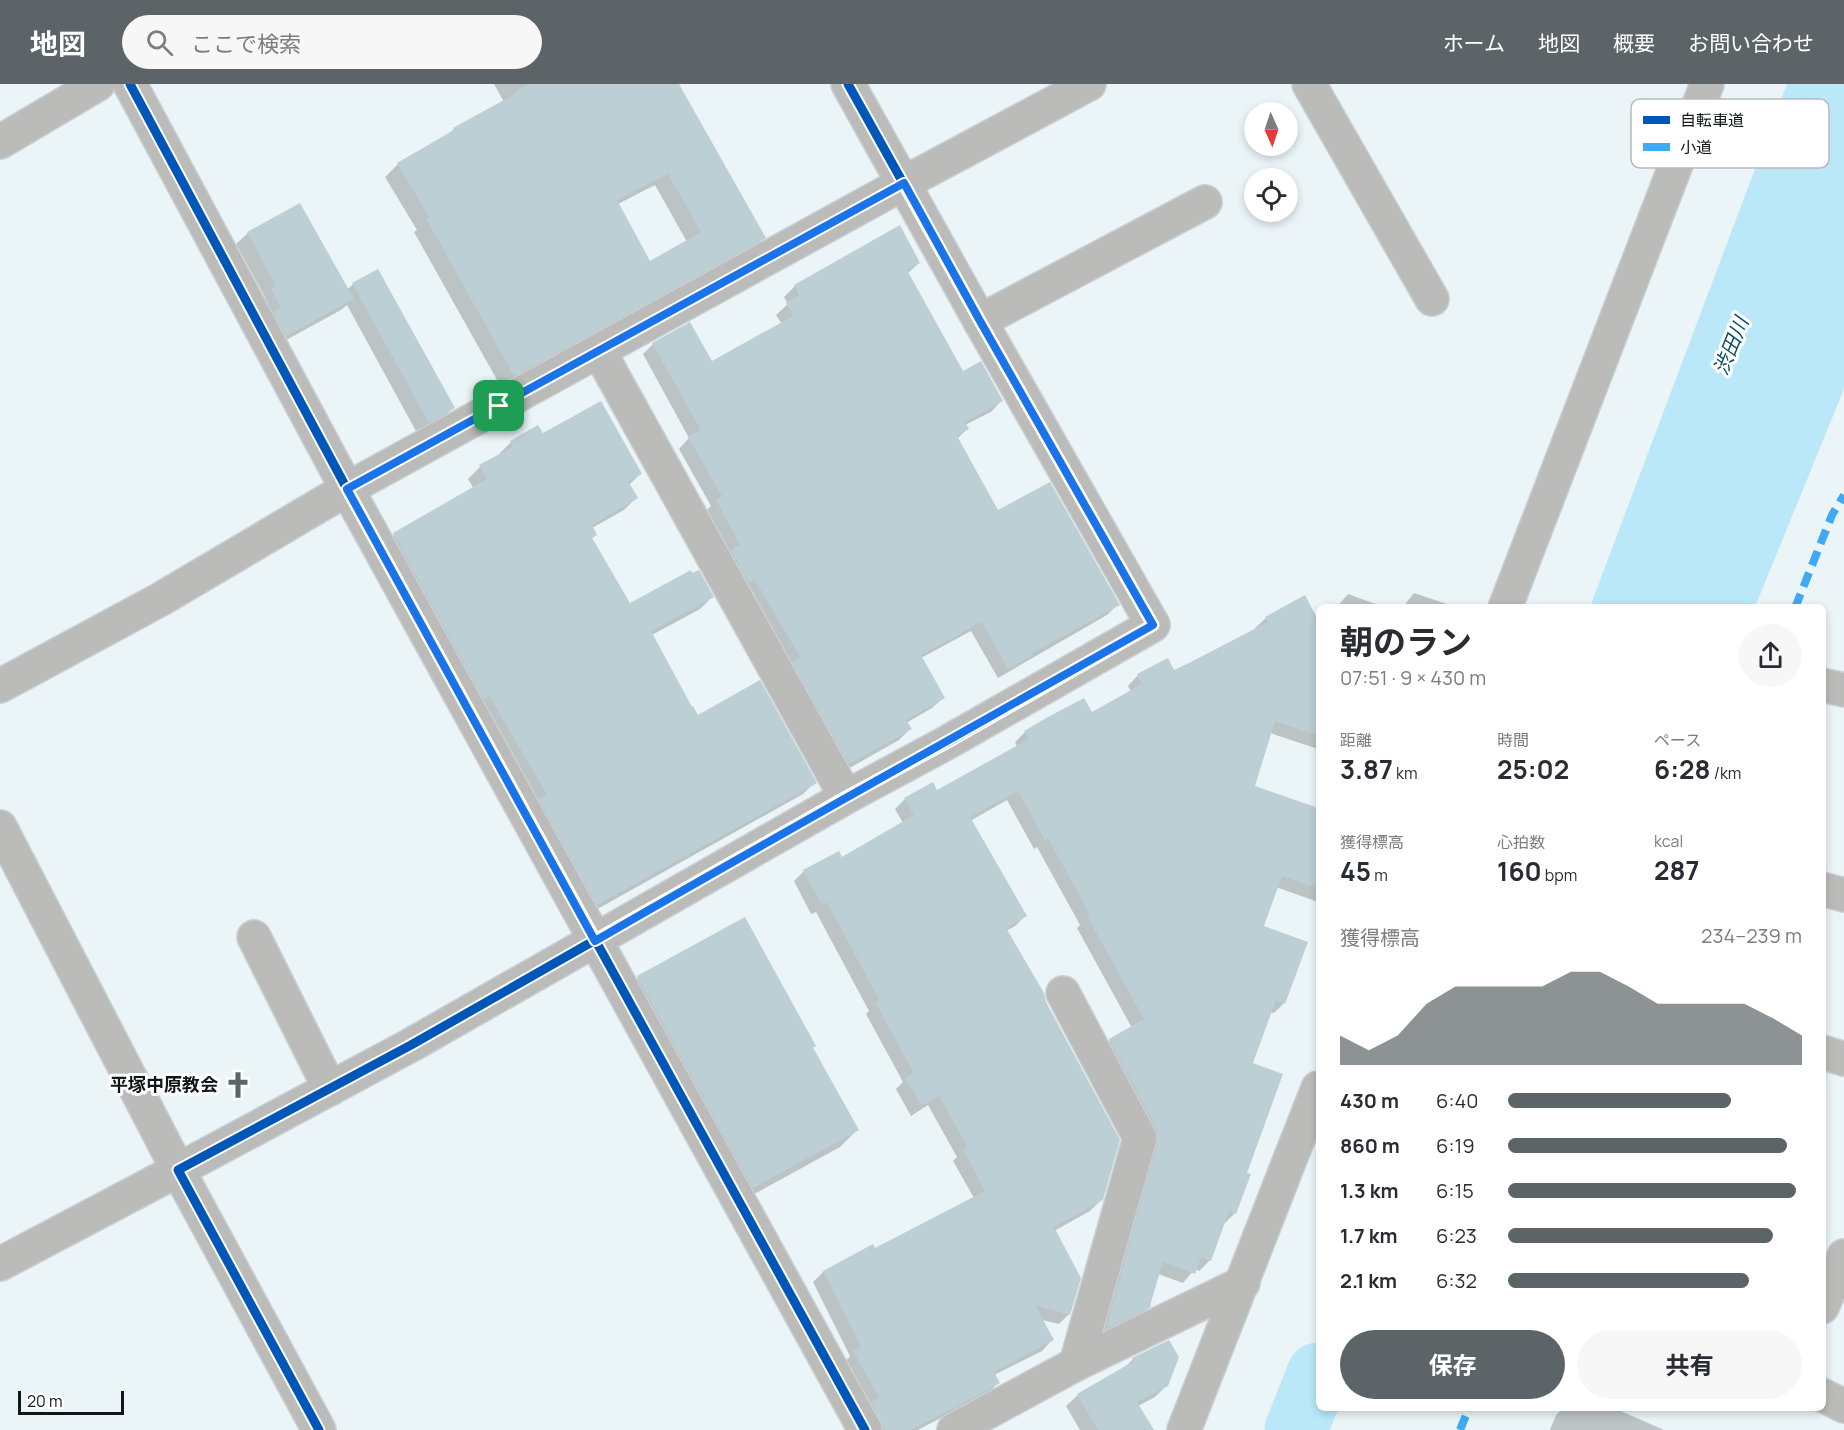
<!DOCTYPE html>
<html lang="ja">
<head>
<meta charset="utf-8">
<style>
  body { margin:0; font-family:Manrope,"Noto Sans JP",sans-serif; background:#f7f7f7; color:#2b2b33; height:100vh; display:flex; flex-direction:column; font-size:22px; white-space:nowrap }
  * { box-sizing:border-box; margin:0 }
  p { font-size:20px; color:#7c7c81 }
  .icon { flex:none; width:33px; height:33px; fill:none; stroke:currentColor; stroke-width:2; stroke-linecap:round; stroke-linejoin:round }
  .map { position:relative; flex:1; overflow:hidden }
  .details { position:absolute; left:1316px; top:520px; width:510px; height:807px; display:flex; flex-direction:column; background:#fff; border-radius:9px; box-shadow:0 3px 9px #0003 }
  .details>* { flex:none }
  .needle { width:39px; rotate:177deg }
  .buttons { position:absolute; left:1244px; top:18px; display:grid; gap:12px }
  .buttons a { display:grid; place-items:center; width:54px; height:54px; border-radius:50%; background:#fff; box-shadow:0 3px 9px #0003; font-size:30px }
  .scale { position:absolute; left:18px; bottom:15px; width:106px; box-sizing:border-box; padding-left:6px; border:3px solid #111719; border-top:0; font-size:16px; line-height:21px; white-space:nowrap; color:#111719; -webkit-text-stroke:4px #fff; paint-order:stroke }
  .pin { position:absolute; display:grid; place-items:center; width:51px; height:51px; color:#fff; margin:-26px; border-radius:12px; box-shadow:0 3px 9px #0006 }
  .round { display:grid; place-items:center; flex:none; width:63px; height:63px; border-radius:32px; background:#f7f7f7 }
  .summary { display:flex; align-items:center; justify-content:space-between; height:102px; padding:0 24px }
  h1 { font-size:33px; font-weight:700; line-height:45px }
  .stats { display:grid; grid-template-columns:repeat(3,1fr); gap:9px; height:102px; padding:6px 24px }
  .stats div { display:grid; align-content:center }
  .stats b { font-size:26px; font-weight:700 }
  .stats small { font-size:16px; font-weight:400 }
  .stats p { font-size:16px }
  .chart { height:168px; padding:12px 24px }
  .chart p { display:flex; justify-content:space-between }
  .chart svg { width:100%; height:108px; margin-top:6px; fill:#5d6467; opacity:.7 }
  .action { display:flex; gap:12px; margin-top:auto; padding:12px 24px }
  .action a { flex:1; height:69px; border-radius:36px; background:#5d6467; color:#fff; font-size:24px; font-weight:700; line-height:69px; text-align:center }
  .action a+a { background:#f7f7f7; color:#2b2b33 }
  ul { padding:0 24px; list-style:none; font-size:20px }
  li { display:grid; grid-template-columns:96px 72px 1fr; align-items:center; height:45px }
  li i { height:15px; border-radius:8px; background:#5d6467 }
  header { display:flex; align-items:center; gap:36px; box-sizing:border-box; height:84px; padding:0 30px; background:#5d6467; color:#fff }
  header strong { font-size:28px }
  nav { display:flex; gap:33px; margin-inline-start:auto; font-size:21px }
  .search { width:420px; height:54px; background:#f7f7f7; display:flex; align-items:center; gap:15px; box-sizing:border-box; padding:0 21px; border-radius:33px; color:#7c7c81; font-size:22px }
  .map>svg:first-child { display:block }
  .water { fill:#bbe8f9 }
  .shadow { fill:#0003; fill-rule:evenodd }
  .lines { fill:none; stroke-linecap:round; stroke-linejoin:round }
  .river { stroke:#bbe8f9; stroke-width:63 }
  .building { fill:#bccfd5; fill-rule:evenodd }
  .minor-casing { stroke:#c9d0d3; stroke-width:36 }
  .minor { stroke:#bbbbba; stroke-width:33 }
  .quiet { stroke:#3fa9f5; stroke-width:8; stroke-dasharray:15 8; stroke-linecap:butt }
  .cycleway-casing { stroke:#fff; stroke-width:13 }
  .cycleway { stroke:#0057b8; stroke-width:9 }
  .route-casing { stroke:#fff; stroke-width:12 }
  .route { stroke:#1a73e8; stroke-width:8 }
  .labels { text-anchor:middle; stroke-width:6; stroke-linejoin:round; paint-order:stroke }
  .poi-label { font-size:18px; font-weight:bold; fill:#111719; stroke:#fff; text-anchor:end }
  .water-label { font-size:20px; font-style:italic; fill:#0e5063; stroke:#fff }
  .key { fill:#fff; stroke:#b8b9ba; stroke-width:1.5 }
  .key-label { font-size:16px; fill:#111719 }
</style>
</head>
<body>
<header>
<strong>地図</strong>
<div class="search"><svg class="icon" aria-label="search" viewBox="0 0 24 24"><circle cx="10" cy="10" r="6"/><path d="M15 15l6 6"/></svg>ここで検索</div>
<nav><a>ホーム</a><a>地図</a><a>概要</a><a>お問い合わせ</a></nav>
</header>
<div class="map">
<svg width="1844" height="1346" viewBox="0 0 1844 1346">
  <rect width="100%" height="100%" fill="#ebf4f7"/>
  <!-- water -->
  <polygon class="water" points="1787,0 1844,0 1844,305 1755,523 1590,523"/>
  <!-- shadow -->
  <g class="shadow">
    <path d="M494,0H678L764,153L752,166L501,303L414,148L417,146L385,93L398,80L448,51L453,46L504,18ZM655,101L687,158L649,179L618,120Z"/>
    <polygon points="900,143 919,179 907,190 962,289 1001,317 991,328 965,341 967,345 957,355 997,428 1118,520 1107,531 998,594 971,547 921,574 943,614 932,624 906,639 910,645 899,656 839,690 706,427 711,422 679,365 689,354 643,270 653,260 711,279 782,240 776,231 788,220 784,213 795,202"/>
    <polygon points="248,149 347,206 353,200 453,324 442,335 417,349 347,221 341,226 275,262 260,217 265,213 236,160"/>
    <polygon points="542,351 640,390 629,401 636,414 624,426 592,444 596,451 591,455 629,521 712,513 700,525 652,551 697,633 815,698 803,710 585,832 382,463 394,451 474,405 468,395 480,383 500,372 499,370 511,358"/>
    <polygon points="1414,509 1453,522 1453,524 1402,524"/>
    <polygon points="1348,510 1387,524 1336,524"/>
    <polygon points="1305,513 1318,539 1318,665 1270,649 1254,703 1318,725 1318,818 1276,803 1263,843 1284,919 1274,929 1270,928 1251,979 1245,1090 1235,1129 1225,1139 1223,1139 1210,1176 1199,1187 1195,1185 1183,1199 1158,1190 1150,1222 1139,1233 1100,1252 1148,1070 1099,967 1110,956 1132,944 1077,844 1080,841 1037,763 1034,765 1007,716 970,737 1025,832 1015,842 1006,847 1101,1116 1090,1127 1054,1147 1069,1230 1059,1240 1042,1236 1052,1256 1042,1267 994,1291 998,1299 988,1309 918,1346 870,1346 844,1279 850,1272 813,1198 823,1188 873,1162 875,1166 974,1114 953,1077 957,1073 928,1021 911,1032 896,1005 903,998 866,930 869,927 816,828 811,830 794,797 804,787 842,775 903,739 895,725 905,715 936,708 1017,663 1015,658 1025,648 1091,630 1131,608 1128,602 1138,591 1173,588 1256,546 1255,544 1266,534"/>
    <polygon points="744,835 857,1046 840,1063 736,1120 621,911 638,894"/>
    <polygon points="1169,1258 1167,1301 1155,1313 1138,1322 1143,1346 1080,1346 1066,1322 1078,1311 1122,1286 1133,1275"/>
    <polygon points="1563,1324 1614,1324 1664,1346 1550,1346 1556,1331"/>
  </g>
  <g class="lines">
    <!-- river -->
    <polyline class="river" points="1296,1346 1318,1290"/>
  </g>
  <!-- building -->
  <g class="building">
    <path d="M529,0H679L766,154L514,292L426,134L429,133L397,79L454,46L453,44L515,10L514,8ZM668,90L701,148L650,177L617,116Z"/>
    <polygon points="300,119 354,215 286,252 273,228 281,224 271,205 276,202 247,148"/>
    <polygon points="900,141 920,179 907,186 963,287 981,277 1003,317 965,338 969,345 957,352 998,426 1050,398 1120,521 1032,569 1033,571 1008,585 982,538 921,571 945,614 906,636 912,645 849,680 792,578 800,573 755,496 749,499 731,466 740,461 716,416 722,412 688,353 701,346 652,259 690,238 712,277 793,232 786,219 799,211 794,201"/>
    <polygon points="378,185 455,324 429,339 352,199"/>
    <polygon points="601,317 642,390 628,397 638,414 592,441 597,451 592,454 630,519 691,486 692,489 699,486 714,513 651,547 692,623 693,622 698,631 760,596 817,699 597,821 539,715 547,710 489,612 484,615 393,449 487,395 479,381 513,363 510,357 538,341 543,349"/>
    <polygon points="1305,511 1318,536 1318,652 1275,637 1255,702 1318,724 1318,804 1282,792 1264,842 1308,858 1285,920 1276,916 1253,979 1283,990 1247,1089 1251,1090 1236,1130 1229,1127 1211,1177 1201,1173 1195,1190 1163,1178 1150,1221 1151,1223 1111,1242 1107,1241 1158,1058 1157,1045 1109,955 1144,935 1087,832 1090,831 1048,754 1045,756 1018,707 970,733 1027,832 1006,844 1044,909 1046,918 1120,1056 1103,1116 1054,1143 1081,1194 1070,1231 1035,1221 1054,1256 994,1288 1000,1299 965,1318 911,1346 885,1346 871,1318 879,1314 853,1267 861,1263 823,1187 873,1160 875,1164 985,1107 963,1065 967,1062 939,1012 922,1022 905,994 914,989 875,918 879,916 827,818 822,821 803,786 839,767 842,773 914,731 904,714 933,698 937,706 1029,655 1024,647 1048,633 1084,614 1092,628 1142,600 1137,590 1168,574 1174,586 1187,580 1268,538 1265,533"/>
    <polygon points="745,833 816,962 813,964 859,1046 753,1104 637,892"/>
    <polygon points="1169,1256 1179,1273 1168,1302 1137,1318 1154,1346 1098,1346 1077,1310 1134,1277 1132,1274"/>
  </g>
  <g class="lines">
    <defs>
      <g id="minor">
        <polyline points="130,0 347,405 865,1346"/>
        <polyline points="1309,0 1432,215"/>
        <polyline points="0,58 98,0"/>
        <polyline points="980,237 1205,118"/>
        <polyline points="599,267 846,713"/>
        <polyline points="1505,524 1707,0"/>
        <polyline points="1822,601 1844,606"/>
        <polyline points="0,602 161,515 347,405 904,99 1089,0"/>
        <polyline points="0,743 178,1086 0,1180"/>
        <polyline points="1822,805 1844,811"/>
        <polyline points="254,853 330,1005"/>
        <polyline points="1063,909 1140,1054 1076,1280"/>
        <polyline points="1822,968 1844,975"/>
        <polyline points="1822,1223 1844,1172"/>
        <polyline points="1822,1311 1844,1322"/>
        <polyline points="319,1346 178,1086 411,961 846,713 948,658 1153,541 980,237 848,0"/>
        <polyline points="954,1346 1076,1280 1243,1199"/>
        <polyline points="1184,1346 1318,1004"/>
      </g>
    </defs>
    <!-- minor casing -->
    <use href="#minor" class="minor-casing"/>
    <!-- minor -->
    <use href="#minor" class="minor"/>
    <!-- quiet -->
    <g class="quiet">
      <polyline points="1795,524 1832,431 1844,411"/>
      <polyline points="1460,1346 1469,1324"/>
    </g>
    <defs>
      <g id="cycleway">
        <polyline points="130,0 347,405 865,1346"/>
        <polyline points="319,1346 178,1086 411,961 846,713 948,658 1153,541 980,237 848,0"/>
      </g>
    </defs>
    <!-- cycleway casing -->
    <use href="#cycleway" class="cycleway-casing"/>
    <!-- cycleway -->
    <use href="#cycleway" class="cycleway"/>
  </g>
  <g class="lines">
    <defs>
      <path id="route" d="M904,99L980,237L1153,541C967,646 780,750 595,857L347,405Z"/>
    </defs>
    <!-- route casing -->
    <use href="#route" class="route-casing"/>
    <!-- route -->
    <use href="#route" class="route"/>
  </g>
  <!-- icons -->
  <defs>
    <symbol id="church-bare" viewBox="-9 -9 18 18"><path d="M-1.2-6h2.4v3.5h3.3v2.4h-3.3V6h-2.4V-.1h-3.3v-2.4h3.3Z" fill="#5d6467" stroke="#fff" stroke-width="2.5" paint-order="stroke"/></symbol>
  </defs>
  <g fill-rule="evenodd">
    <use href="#church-bare" x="219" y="982" width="38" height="38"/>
  </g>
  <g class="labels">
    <!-- poi labels -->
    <g class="poi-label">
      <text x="218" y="1007">平塚中原教会</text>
    </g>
    <!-- water labels -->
    <g class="water-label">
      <text transform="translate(1731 262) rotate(-68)" y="7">渋田川</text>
    </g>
  </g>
  <!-- legend -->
  <rect x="1631" y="15" width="198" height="69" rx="9" class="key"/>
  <rect x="1643" y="32" width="27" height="8" fill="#0057b8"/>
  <rect x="1643" y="59" width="27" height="8" fill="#3fa9f5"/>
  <g class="key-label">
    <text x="1680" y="42">自転車道</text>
    <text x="1680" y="69">小道</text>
  </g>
</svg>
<div class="buttons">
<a><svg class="needle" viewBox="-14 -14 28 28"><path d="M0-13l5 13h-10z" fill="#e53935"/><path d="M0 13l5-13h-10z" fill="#7c7c81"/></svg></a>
<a><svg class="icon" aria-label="locate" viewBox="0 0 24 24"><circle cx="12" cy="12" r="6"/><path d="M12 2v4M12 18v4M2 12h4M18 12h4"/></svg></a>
</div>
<div class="scale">20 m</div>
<div class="pin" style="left:499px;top:322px;background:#1e9e55"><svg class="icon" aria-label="arrive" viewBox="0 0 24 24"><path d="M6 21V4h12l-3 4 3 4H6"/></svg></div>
<section class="details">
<div class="summary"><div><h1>朝のラン</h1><p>07:51 · 9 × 430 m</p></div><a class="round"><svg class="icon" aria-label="share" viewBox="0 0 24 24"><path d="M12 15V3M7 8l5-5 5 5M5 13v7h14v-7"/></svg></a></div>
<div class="stats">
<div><p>距離</p><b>3.87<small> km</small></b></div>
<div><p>時間</p><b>25:02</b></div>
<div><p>ペース</p><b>6:28<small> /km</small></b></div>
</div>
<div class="stats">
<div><p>獲得標高</p><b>45<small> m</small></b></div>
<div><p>心拍数</p><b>160<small> bpm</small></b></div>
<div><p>kcal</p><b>287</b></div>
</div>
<div class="chart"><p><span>獲得標高</span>234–239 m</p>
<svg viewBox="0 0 160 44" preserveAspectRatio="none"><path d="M0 44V32L10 38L20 32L30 19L40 12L50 12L60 12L70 12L80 6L90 6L100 12L110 19L120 19L130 19L140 19L150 25L160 32V44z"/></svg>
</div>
<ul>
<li><b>430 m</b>6:40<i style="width:76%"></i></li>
<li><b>860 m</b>6:19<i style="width:95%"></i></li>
<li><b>1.3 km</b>6:15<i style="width:98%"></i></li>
<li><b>1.7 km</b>6:23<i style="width:90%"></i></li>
<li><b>2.1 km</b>6:32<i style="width:82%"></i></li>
</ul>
<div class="action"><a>保存</a><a>共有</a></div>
</section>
</div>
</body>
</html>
